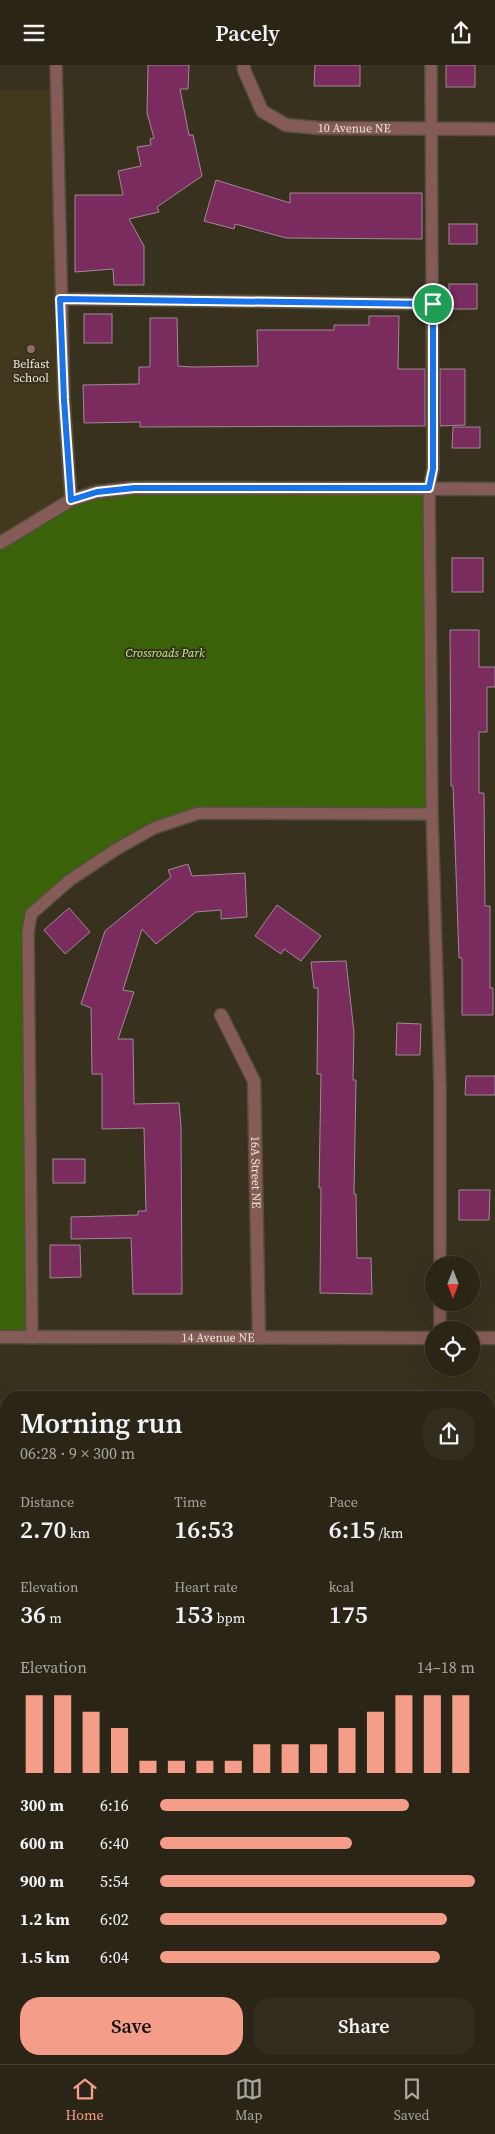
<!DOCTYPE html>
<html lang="en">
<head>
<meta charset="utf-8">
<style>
  body { margin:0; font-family:"Source Serif 4",serif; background:#322d1f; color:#f1f3f6; height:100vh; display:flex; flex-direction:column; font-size:19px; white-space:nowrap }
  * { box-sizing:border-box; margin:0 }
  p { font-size:16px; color:#a5a5a1 }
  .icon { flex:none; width:28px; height:28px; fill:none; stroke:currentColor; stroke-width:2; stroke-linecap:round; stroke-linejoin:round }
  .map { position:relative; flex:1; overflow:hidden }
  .panel { position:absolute; left:0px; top:1326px; width:495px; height:674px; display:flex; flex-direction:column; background:#2a2516; border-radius:20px 20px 0 0; box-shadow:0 5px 20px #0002,0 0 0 1px #464235 }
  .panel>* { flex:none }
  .needle { width:32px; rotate:180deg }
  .controls { position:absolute; left:425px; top:1191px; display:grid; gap:10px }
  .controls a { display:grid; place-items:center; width:55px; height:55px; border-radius:50%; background:#2a2516; box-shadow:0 5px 20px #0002,0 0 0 1px #464235; font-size:25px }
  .pin { position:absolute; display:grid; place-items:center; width:42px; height:42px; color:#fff; margin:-21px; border:2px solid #fff; border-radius:50%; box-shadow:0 1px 5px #0007 }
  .round { display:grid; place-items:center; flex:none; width:52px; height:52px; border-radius:20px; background:#322d1f }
  .headline { display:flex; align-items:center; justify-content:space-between; height:85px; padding:0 20px }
  h1 { font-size:28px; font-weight:600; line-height:38px }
  .metrics { display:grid; grid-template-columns:repeat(3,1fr); gap:8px; height:85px; padding:5px 20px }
  .metrics div { display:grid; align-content:center }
  .metrics b { font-size:25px; font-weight:600 }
  .metrics small { font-size:14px; font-weight:400 }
  .metrics p { font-size:14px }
  .chart { height:140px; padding:10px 20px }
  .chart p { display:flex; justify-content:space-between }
  .chart svg { width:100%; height:90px; margin-top:5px; stroke:#f49e89; stroke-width:6 }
  .primary-button { display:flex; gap:10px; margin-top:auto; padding:10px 20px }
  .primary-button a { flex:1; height:58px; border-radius:20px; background:#f49e89; color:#111; font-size:20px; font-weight:600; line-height:58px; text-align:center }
  .primary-button a+a { background:#322d1f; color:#f1f3f6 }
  ul { padding:0 20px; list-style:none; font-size:16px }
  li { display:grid; grid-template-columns:80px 60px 1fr; align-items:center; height:38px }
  li i { height:12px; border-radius:6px; background:#f49e89 }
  header { display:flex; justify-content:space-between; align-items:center; height:65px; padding:0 20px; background:#2a2516; font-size:22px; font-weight:600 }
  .menu { display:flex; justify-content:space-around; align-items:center; height:70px; border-top:1px solid #464235; background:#2a2516; font-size:14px; color:#a5a5a1 }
  .menu a { display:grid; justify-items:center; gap:2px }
  .menu .active { color:#f49e89 }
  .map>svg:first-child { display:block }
  .built { fill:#42381d }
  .green { fill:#3a6309 }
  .building { fill:#792c5d; stroke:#a18996 }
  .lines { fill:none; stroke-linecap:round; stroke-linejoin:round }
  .lane-casing { stroke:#544e3b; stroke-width:14 }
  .street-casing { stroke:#544e3b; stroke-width:15 }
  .highway-casing { stroke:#544e3b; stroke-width:18 }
  .lane { stroke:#855b57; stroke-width:11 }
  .street { stroke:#855b57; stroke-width:12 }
  .highway { stroke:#f59188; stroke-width:15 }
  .route-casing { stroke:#fff; stroke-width:10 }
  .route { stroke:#1a73e8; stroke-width:6 }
  .education-dot { fill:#8d6e63; stroke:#38311d; stroke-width:2 }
  .labels { text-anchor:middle; stroke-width:4; stroke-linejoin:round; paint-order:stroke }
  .street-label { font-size:12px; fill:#eae6d9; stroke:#38311d }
  .poi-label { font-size:12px; fill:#eae6d9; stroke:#38311d }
  .park-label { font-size:12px; font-style:italic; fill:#bcf88b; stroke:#38311d }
</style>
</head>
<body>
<header><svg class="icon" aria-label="menu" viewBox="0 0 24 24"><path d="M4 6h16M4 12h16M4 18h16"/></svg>Pacely<svg class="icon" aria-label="share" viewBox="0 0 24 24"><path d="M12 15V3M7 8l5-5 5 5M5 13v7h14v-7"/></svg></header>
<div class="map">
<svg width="495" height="1999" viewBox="0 0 495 1999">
  <rect width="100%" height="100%" fill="#38311d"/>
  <!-- built -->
  <polygon class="built" points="0,25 57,25 71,435 0,478"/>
  <!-- green -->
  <polygon class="green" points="429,423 432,749 199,748 154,763 31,849 32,1273 0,1272 0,478 97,427"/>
  <!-- building -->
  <g class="building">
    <polygon points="148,0 189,0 188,24 180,24 189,70 193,70 202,111 157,142 159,147 129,154 144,181 144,220 114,220 113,204 75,207 75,130 123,130 118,106 141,101 137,82 151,80 150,74 154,73 147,48"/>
    <polygon points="315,0 360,0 360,21 314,21"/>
    <rect x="446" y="0" width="29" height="22"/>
    <polygon points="216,115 290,138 290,128 422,128 422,174 286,173 235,159 234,164 204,156"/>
    <rect x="449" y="159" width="28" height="20"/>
    <rect x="449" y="219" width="28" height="25"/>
    <rect x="84" y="249" width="28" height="29"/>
    <polygon points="369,251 399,251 398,304 425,304 425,361 140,362 140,357 84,358 83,320 139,319 139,302 150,302 150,253 177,253 178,301 192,302 258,301 257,265 334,265 334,260 369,260"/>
    <polygon points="440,304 465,304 465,360 440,361"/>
    <polygon points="453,362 480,362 480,383 452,383"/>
    <rect x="452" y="493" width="31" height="34"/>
    <polygon points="450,565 479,565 479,602 495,602 495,622 487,622 487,667 479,667 479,728 484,728 485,841 490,841 490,923 493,923 493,950 462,950 462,893 459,893 453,721 451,721"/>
    <polygon points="188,799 192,811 245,808 247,852 221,854 221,845 196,847 156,879 142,864 123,925 134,927 118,974 133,974 134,1039 179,1038 181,1061 182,1229 133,1229 131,1173 71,1174 71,1152 138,1150 138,1146 146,1146 144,1063 102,1064 102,1009 92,1009 91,943 81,939 105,866 171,812 168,805"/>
    <polygon points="277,840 321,871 301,896 284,884 281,889 255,871"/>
    <polygon points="69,843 90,867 65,889 44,865"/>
    <polygon points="346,896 354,967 353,1015 356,1015 354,1129 356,1129 357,1193 371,1193 372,1229 320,1228 321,1123 319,1123 321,1009 317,1009 318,923 314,923 311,897"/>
    <polygon points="397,958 421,959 420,990 396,990"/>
    <polygon points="466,1011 495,1011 495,1030 465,1030"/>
    <rect x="53" y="1094" width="32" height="24"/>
    <polygon points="459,1125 490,1125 489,1155 459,1155"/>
    <polygon points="50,1180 80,1180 81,1212 50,1213"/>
  </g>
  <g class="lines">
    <defs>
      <g id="lane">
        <polyline points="56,0 64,335 71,435"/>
        <polyline points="431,0 433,404 429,423 432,749 440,1019 440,1200"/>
        <polyline points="61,234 433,239"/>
        <polyline points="440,1265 440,1238"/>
        <polyline points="32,1273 28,867 31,849 70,815 115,785 154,763 199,748 432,749"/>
      </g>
      <g id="street">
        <path id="s1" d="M244,0V5L262,46L286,60L318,63L495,64"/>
        <polyline points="0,478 71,435 97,427 134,423 495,424"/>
        <path id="s2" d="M221,950L254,1016L259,1273"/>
        <path id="s3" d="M0,1272L434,1273"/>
        <polyline points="471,1273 495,1273"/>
      </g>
      <g id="highway">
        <polyline points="489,1821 495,1821"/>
        <polyline points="0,1859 6,1859"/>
        <polyline points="0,1932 6,1933"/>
        <polyline points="489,1969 495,1970"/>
      </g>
    </defs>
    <!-- lane casing -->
    <use href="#lane" class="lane-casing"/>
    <!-- street casing -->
    <use href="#street" class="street-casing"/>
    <!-- highway casing -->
    <use href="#highway" class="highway-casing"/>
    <!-- lane -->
    <use href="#lane" class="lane"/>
    <!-- street -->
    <use href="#street" class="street"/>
    <!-- highway -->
    <use href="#highway" class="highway"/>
  </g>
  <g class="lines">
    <defs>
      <polygon id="route" points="60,234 433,239 433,404 429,423 134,423 97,427 71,435 64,335"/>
    </defs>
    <!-- route casing -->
    <use href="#route" class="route-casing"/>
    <!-- route -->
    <use href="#route" class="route"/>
  </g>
  <!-- markers -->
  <circle class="education-dot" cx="31" cy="284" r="5"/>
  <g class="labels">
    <!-- street labels -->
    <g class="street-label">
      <text dy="4" stroke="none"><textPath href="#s1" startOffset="146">10 Avenue NE</textPath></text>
      <text dy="4" stroke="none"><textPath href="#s2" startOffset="165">16A Street NE</textPath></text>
      <text dy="4" stroke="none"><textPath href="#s3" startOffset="218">14 Avenue NE</textPath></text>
    </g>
    <!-- poi labels -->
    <g class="poi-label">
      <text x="31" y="303">Belfast<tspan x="31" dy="14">School</tspan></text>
    </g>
    <!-- park labels -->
    <g class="park-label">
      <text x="165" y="592">Crossroads Park</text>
    </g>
  </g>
</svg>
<div class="controls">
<a><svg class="needle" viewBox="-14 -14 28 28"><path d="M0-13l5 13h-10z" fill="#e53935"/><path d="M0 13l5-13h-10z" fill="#a5a5a1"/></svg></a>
<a><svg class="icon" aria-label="locate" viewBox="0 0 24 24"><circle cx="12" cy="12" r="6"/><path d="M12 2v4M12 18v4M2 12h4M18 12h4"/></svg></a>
</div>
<div class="pin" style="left:433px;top:239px;background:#1e9e55"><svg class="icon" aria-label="arrive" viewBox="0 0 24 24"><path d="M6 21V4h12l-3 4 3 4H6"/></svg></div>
<section class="panel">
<div class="headline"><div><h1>Morning run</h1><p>06:28 · 9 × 300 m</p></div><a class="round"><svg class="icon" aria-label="share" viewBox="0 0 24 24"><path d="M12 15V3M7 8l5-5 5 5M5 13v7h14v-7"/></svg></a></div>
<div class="metrics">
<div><p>Distance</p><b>2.70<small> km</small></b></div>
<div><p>Time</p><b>16:53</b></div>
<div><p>Pace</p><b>6:15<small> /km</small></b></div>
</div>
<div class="metrics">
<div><p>Elevation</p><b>36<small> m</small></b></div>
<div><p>Heart rate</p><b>153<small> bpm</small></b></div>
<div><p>kcal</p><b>175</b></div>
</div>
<div class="chart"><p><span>Elevation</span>14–18 m</p>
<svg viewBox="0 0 160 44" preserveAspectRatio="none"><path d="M5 44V6M15 44V6M25 44V14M35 44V22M45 44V38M55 44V38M65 44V38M75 44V38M85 44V30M95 44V30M105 44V30M115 44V22M125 44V14M135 44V6M145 44V6M155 44V6"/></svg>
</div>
<ul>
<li><b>300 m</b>6:16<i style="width:79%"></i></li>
<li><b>600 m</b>6:40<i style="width:61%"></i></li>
<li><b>900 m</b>5:54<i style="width:100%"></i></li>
<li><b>1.2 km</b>6:02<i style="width:91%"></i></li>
<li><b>1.5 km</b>6:04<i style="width:89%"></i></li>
</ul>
<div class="primary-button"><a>Save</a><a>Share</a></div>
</section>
</div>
<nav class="menu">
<a class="active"><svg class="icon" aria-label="home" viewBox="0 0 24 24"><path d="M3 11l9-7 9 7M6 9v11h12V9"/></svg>Home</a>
<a><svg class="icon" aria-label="map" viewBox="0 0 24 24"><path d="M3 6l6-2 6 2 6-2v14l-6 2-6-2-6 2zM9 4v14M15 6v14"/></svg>Map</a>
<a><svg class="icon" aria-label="saved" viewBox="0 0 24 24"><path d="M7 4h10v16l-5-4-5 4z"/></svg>Saved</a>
</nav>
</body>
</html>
